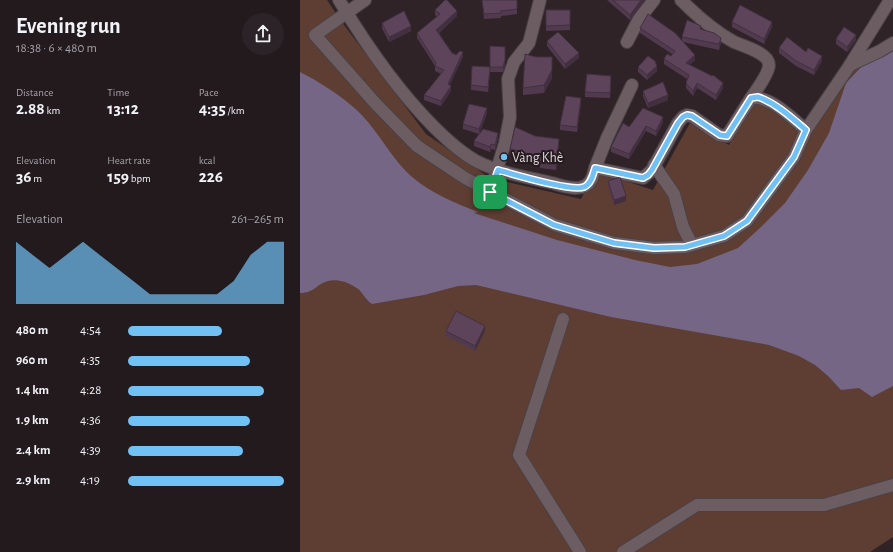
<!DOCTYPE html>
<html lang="en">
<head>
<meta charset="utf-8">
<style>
  body { margin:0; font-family:"Alegreya Sans",sans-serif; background:#2b2327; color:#f1f3f6; height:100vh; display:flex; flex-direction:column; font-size:15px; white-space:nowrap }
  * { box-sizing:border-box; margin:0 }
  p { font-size:13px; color:#a3a1a4 }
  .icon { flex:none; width:22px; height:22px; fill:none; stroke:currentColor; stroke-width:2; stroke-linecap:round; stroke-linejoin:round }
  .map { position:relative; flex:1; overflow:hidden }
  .side { display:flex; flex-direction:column; background:#231a1e; width:300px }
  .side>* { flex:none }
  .pin { position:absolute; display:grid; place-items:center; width:34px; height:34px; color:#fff; margin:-17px; border-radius:8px; box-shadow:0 2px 6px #0006 }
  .round { display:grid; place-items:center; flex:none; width:42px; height:42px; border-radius:21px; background:#2b2327 }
  .head { display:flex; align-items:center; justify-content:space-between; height:68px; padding:0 16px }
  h1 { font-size:22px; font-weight:700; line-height:30px }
  .figures { display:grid; grid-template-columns:repeat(3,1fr); gap:6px; height:68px; padding:4px 16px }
  .figures div { display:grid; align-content:center }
  .figures b { font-size:17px; font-weight:700 }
  .figures small { font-size:11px; font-weight:400 }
  .figures p { font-size:11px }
  .chart { height:112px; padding:8px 16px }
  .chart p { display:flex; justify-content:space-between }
  .chart svg { width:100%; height:72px; margin-top:4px; fill:#72c1f5; opacity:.7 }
  ul { padding:0 16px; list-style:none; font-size:13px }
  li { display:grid; grid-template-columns:64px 48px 1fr; align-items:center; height:30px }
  li i { height:10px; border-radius:5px; background:#72c1f5 }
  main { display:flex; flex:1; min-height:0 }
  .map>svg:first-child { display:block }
  .green { fill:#5e3e33 }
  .water { fill:#756685 }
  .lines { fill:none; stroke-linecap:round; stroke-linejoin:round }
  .minor-casing { stroke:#4b4145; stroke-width:14 }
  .minor { stroke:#6b5d62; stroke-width:12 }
  .wall { fill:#513a4e }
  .shaded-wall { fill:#423040 }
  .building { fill:#5e445b; stroke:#423040 }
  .route-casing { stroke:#fff; stroke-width:8 }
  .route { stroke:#72c1f5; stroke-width:5 }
  .poi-dot { fill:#72c1f5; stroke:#251a1e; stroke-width:1.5 }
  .labels { text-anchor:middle; stroke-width:4; stroke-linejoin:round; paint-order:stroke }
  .poi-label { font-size:14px; fill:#ded6d9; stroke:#251a1e; text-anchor:start }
</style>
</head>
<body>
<main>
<section class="side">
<div class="head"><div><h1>Evening run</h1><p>18:38 · 6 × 480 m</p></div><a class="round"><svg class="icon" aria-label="share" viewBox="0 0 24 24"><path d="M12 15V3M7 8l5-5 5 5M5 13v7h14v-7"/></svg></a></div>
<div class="figures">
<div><p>Distance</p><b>2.88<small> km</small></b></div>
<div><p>Time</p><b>13:12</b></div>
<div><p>Pace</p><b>4:35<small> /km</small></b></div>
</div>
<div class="figures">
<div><p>Elevation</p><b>36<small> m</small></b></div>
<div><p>Heart rate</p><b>159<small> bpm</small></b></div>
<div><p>kcal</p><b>226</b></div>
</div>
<div class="chart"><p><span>Elevation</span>261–265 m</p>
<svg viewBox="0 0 160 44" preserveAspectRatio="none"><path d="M0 44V6L10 14L20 22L30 14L40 6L50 14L60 22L70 30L80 38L90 38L100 38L110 38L120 38L130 30L140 14L150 6L160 6V44z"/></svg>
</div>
<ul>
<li><b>480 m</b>4:54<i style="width:60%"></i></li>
<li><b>960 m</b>4:35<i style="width:78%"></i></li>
<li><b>1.4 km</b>4:28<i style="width:87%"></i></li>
<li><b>1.9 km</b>4:36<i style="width:78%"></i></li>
<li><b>2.4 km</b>4:39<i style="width:74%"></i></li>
<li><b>2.9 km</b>4:19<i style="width:100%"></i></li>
</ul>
</section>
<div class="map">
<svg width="593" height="552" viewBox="0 0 593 552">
  <rect width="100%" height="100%" fill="#2f2328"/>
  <!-- green -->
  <polygon class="green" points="0,0 27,0 41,21 126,134 190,178 281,199 296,171 353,190 390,123 429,145 452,97 509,135 546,71 586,44 593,36 593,537 570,552 0,552"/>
  <!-- water -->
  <path class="water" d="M593,47V386L572,397L559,388L541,390L528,376L515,365L499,356L469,345L311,317L176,285L158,286L124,295L72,304C65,300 62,290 55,287C47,282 37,279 28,281C16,284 15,293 0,293V72C22,83 53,103 68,122C83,140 94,161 112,177C131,193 155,203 178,212L174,213L257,240L335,260L370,267L397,264L438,248L461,227L485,203L508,170L529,133L546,83L568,60Z"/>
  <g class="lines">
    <defs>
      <g id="minor">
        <path d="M39,0C66,45 96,89 134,127C147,140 160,152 176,161C199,173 227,177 252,183C264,186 283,194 291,180C293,177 294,172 295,168L343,178L352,170L378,123L383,117L387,115L392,116L419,135L427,136L451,98C470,95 493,119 506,130"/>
        <polyline points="65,0 15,35 76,104 117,146 165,178 255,225 314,243 354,248 385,247 424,236 447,221 494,157 506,130 550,65 590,0"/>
        <path d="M381,0C397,16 414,31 434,42C443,46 469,53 469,65C469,73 456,91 451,98"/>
        <polyline points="327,42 339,19 354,0"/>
        <polyline points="550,65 580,51 593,43"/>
        <polyline points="354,165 374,194 383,227 392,245"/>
        <polyline points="295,168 307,138 332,85"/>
        <polyline points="190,192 205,143 210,117 208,79 214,62 229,43 240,0"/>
        <polyline points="263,319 219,455 280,552"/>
        <polyline points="323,552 397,505 524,505 593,485"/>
      </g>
    </defs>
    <!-- minor casing -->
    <use href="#minor" class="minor-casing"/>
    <!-- minor -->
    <use href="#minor" class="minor"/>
  </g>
  <!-- wall -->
  <g class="wall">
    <polygon points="182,0 217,0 217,14 201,16 201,18 184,19"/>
    <polygon points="307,0 345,0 330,20"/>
    <polygon points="135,10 157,16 139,33 152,53 163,57 149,85 151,91 141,106 124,100 124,95 141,74 135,71 135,66 117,38 117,33 137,17 135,15"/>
    <polygon points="246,10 270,10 270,30 246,31"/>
    <polygon points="432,22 472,27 464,44 432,27"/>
    <polygon points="82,23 111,31 89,42 82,28"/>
    <polygon points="340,28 382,40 382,37 401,30 421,43 419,50 383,42 395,60 389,65 423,88 416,100 397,88 393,96 386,88 386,83 387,79 364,64 364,59 371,56 372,54 340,33"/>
    <polygon points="536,39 556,40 547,52 536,44"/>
    <polygon points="247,41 279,58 265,69 247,46"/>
    <polygon points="479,48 506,52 522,61 514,75 496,66 479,53"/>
    <polygon points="236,57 252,57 252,78 244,93 223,95 223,88"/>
    <polygon points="205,66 203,72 190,72 188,92 171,90 171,85 190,67"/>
    <polygon points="338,67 357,71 347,80 338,72"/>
    <polygon points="311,81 310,98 285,97 285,92"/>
    <polygon points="343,91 368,100 348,108 343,96"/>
    <polygon points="281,103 277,132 260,130 260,125"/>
    <polygon points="187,113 179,134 198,138 195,150 191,149 190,152 174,146 174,141 179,134 163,129 163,124"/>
    <polygon points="363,122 356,136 346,131 329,159 311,152 311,147 329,127"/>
    <polygon points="235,136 259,144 256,170 240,168 240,165 220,162 220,156 210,154 210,149"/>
    <polygon points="308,181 326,201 314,205 308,186"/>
    <polygon points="146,331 185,331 175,351 146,336"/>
  </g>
  <!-- shaded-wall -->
  <g class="shaded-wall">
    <polygon points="341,0 345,0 330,20 330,15"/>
    <polygon points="157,11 157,16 136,35 136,30"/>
    <polygon points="472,22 472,27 464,44 464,39"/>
    <polygon points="111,26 111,31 89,42 89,37"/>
    <polygon points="556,35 556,40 547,52 547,47"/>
    <polygon points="421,38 421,43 419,50 419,44"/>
    <polygon points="163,52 163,57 148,89 148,84"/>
    <polygon points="279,53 279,58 265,69 265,64"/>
    <polygon points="395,55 395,60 386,68 386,63"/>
    <polygon points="522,56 522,61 514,75 514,70"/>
    <polygon points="205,60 205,66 203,72 203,67"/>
    <polygon points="357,66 357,71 347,80 347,75"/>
    <polygon points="252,70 252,78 244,93 244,85"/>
    <polygon points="397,83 397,88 393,96 393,91"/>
    <polygon points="423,83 423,88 416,100 416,95"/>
    <polygon points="151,86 151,91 141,106 141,101"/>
    <polygon points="368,95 368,100 348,108 348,103"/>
    <polygon points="281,98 281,103 277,132 277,127"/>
    <polygon points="187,108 187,113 179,134 179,129"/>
    <polygon points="363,117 363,122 356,136 356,131"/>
    <polygon points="346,126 346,131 329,159 329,154"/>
    <polygon points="198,133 198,138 195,150 195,145"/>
    <polygon points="259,139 259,144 256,170 256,165"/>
    <polygon points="191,144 191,149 190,152 190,147"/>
    <polygon points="326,196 326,201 314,205 314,200"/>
    <polygon points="185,326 185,331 175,351 175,346"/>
  </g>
  <!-- building -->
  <g class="building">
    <polygon points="145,0 147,0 157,11 136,30 152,53 156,55 160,51 163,52 148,84 151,86 141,101 124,95 144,70 135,66 136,63 117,33 140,14 135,10"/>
    <polygon points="182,0 217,0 217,9 200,11 201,13 184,14"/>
    <polygon points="313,0 341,0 330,15"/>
    <polygon points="440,5 472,22 464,39 432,22"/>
    <polygon points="246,10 270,10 270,25 246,26"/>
    <polygon points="104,11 111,26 89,37 82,23"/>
    <polygon points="348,14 375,33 395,55 386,63 412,76 413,75 423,83 416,95 397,83 393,91 386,83 389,75 364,59 367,54 371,56 375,51 340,28"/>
    <polygon points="387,20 401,26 400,29 414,33 421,38 419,44 382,37"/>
    <polygon points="544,27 556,35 547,47 536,39"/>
    <polygon points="258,32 279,53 265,64 247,41"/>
    <polygon points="487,37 506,52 508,48 522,56 514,70 496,61 479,48"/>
    <polygon points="190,46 205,47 205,60 203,67 190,67"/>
    <polygon points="225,54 236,57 252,57 252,70 244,85 223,88"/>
    <polygon points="348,56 355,61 357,66 347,75 338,67"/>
    <polygon points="172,66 190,67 188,87 171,85"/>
    <polygon points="287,74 311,76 310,93 285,92"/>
    <polygon points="363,82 368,95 348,103 343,91"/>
    <polygon points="266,96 281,98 277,127 260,125"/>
    <polygon points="169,104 187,108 179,129 163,124"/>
    <polygon points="343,108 363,117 356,131 346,126 329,154 311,147 323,123 329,127"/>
    <polygon points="215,127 235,136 259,139 256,165 240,163 240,160 220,157 220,151 210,149"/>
    <polygon points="183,129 198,133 195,145 191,144 190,147 174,141"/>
    <polygon points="320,177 326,196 314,200 308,181"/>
    <polygon points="156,311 185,326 175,346 146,331"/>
  </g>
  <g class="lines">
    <defs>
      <path id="route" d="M458,97C476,103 492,118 506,130L494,157L447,221L424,236L385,247L354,248L314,243L254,225L190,192L198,170C213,174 272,192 284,187C291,184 293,175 295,168L343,178L348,175L352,170L378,123L383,117L387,115L392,116L420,135L427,136L451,98Z"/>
    </defs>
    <!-- route casing -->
    <use href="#route" class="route-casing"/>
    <!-- route -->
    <use href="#route" class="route"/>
  </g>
  <!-- markers -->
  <circle class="poi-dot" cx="204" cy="157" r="4"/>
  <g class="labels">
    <!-- poi labels -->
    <g class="poi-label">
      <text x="212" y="162">Vàng Khè</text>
    </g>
  </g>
</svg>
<div class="pin" style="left:190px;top:192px;background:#1e9e55"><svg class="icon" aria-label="arrive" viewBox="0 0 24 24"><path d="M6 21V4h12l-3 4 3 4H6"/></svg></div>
</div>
</main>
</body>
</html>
